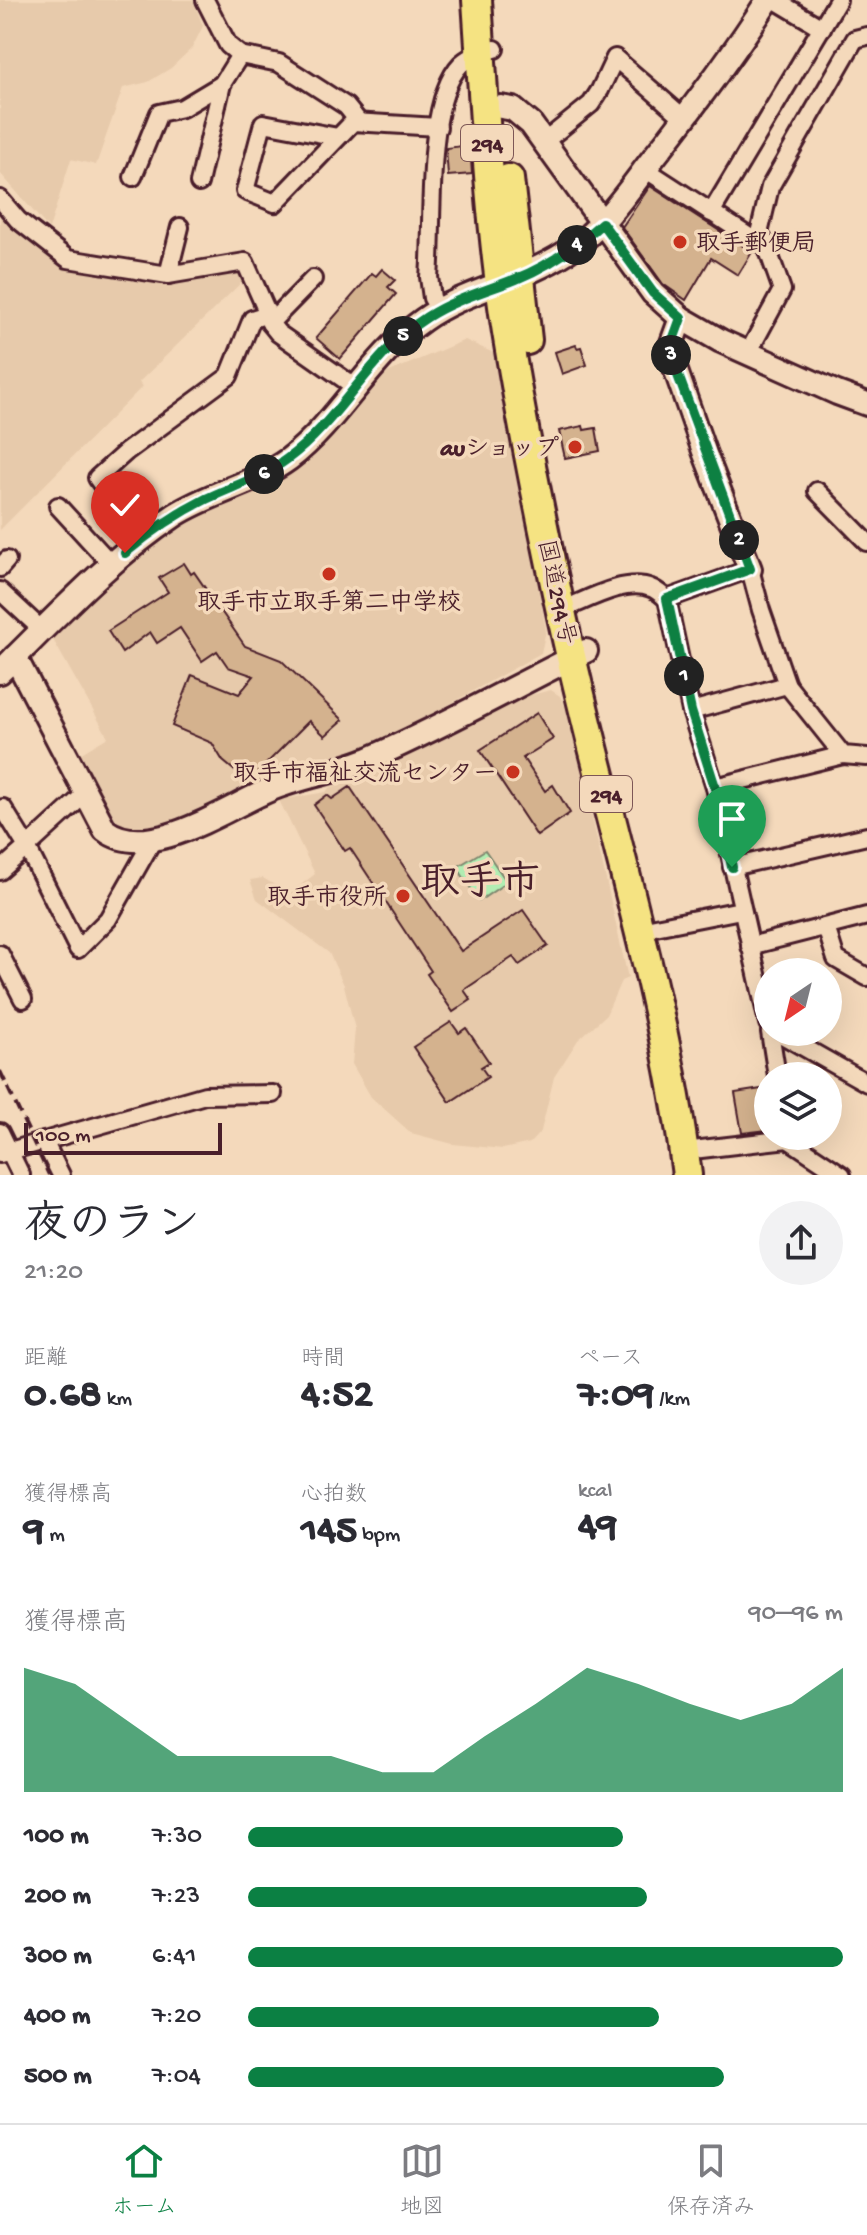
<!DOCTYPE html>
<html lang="ja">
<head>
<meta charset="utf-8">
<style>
  body { margin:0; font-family:"Gochi Hand","Klee One",sans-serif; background:#f2f2f3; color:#2b2b33; height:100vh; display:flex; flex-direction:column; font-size:30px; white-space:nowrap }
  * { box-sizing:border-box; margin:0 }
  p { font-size:26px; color:#7c7c81 }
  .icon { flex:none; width:44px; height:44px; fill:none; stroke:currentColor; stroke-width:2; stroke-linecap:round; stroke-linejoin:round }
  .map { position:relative; height:1175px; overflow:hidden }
  .details { display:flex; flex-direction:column; background:#fff; flex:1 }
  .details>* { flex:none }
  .needle { width:52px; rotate:215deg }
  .tools { position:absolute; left:754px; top:958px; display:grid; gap:16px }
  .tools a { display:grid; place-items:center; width:88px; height:88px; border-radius:50%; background:#fff; box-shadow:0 8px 32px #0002; font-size:40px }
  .scale { position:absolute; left:24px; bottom:20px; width:198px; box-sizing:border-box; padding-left:8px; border:4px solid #4a1f2b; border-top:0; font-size:22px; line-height:28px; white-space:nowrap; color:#4a1f2b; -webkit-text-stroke:6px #f4d9bb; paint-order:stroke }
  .pin { position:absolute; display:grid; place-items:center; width:68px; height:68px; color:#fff; margin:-82px -34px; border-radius:50% 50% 50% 0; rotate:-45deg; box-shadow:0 0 8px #0007 }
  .pin .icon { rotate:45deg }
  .km { position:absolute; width:40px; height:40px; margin:-20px; border-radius:50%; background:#222; color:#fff; font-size:22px; line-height:40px; text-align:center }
  .round { display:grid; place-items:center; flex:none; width:84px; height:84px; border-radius:42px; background:#f2f2f3 }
  .headline { display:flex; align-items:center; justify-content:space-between; height:136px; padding:0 24px }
  h1 { font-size:44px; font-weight:700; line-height:60px }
  .metrics { display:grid; grid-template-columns:repeat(3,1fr); gap:12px; height:136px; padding:8px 24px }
  .metrics div { display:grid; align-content:center }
  .metrics b { font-size:40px; font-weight:700 }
  .metrics small { font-size:22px; font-weight:400 }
  .metrics p { font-size:22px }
  .chart { height:224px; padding:16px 24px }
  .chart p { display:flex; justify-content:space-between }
  .chart svg { width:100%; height:144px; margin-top:8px; fill:#0b8043; opacity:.7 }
  ul { padding:0 24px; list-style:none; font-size:26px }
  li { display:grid; grid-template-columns:128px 96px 1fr; align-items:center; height:60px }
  li i { height:20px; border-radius:10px; background:#0b8043 }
  .tabs { display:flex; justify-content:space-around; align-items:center; height:112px; border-top:2px solid #e1e1e2; background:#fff; font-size:22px; color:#7c7c81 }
  .tabs a { display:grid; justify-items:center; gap:4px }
  .tabs .on { color:#0b8043 }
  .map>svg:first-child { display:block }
  .built { fill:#e7caab }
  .green { fill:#b2edb2; stroke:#7e866e; stroke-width:2 }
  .building { fill:#d4b28e; stroke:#4a1f2b; stroke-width:2 }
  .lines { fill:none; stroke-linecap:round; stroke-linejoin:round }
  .street-casing { stroke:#4a1f2b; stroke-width:22 }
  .secondary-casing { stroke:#4a1f2b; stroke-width:28 }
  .highway-casing { stroke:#4a1f2b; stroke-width:34 }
  .street { stroke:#f4d9bb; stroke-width:16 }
  .secondary { stroke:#f4d9bb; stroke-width:22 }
  .highway { stroke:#f5e382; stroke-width:28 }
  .rail { stroke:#4a1f2b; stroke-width:4; stroke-dasharray:12 6; stroke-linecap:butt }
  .route-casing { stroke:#fff; stroke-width:16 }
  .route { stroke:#0b8043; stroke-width:10 }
  .poi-dot { fill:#c8321e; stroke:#f4d9bb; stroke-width:3 }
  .labels { text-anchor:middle; stroke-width:7; stroke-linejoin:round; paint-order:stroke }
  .shield { fill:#f4d9bb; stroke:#7d5756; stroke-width:2 }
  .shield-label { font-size:22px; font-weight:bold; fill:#4a1f2b }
  .poi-label { font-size:24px; font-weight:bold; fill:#4a1f2b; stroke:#f4d9bb; text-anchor:end }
  .street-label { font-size:24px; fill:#4a1f2b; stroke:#f4d9bb }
  .town-label { font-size:40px; font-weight:bold; fill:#4a1f2b; stroke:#f4d9bb }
</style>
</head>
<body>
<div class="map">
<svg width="867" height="1175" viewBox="0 0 867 1175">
  <rect width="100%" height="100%" fill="#f4d9bb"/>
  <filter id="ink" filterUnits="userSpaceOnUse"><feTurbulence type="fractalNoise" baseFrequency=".0125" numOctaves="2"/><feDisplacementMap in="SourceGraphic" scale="16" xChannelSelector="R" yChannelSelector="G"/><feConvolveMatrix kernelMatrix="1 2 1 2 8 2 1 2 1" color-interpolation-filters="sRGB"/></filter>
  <g filter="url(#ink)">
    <!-- built -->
    <g class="built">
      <polygon points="0,0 193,0 203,26 192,48 171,68 148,82 123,88 96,165 71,159 49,229 0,173"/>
      <polygon points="0,209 19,235 86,268 243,268 247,277 139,382 142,387 0,530"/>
      <polygon points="465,340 496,354 546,630 541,653 353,758 243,785 198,816 134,833 104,818 73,758 108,737 51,636 186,517 243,499 298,463 380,376"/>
      <polygon points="551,690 560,696 569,715 628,978 621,981 606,1015 578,1040 554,1077 541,1131 530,1143 503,1149 453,1144 411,1133 371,1097 352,1064 355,1029 344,985 329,953 257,899 250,880 263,878 289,894 315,874 279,800 282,792 291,798 326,792 329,788 388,767 527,696"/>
    </g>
    <!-- green -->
    <polygon class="green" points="485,850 507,882 479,901 457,867"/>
    <!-- building -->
    <g class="building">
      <polygon points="470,145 472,174 448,176 446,148"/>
      <polygon points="650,186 752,252 738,275 711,258 686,300 663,284 622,227"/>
      <polygon points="382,269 395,280 388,287 396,294 340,359 316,338 372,273 376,276"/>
      <polygon points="576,345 577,348 581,347 587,365 562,374 555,352"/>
      <polygon points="583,426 584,430 596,428 600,451 565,458 559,431"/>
      <polygon points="184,563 191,574 194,572 245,646 281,660 343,720 325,736 309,721 248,782 223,761 212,743 172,726 192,675 239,694 254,676 228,667 217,651 202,661 180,628 157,643 150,632 122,653 108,631 168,592 159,578"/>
      <polygon points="537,713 553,739 523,758 545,791 553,785 570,813 537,836 480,750"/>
      <polygon points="350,787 461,951 523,910 548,946 519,965 513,957 464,990 471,1000 453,1012 427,974 431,971 350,848 345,851 314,805 327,795 332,799"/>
      <polygon points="451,1022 459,1033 466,1028 489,1062 481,1067 488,1077 450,1102 413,1047"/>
      <polygon points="768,1088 768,1130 742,1133 735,1093"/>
    </g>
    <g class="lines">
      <defs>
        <g id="street">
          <polyline points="205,0 228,45 240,55"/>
          <polyline points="775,0 822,28"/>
          <polyline points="338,137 263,123 245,191 275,203 353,122 438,127"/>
          <polyline points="544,142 591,104 600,90 615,58 684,118"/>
          <polyline points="645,169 757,242 770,187 855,39 867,36"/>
          <polyline points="133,177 159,113 182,108 222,84"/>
          <polyline points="199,183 222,84 240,55 279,63 346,106 359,122"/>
          <polyline points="0,199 18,220 68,259 168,275 245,262 268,314 252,319 229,376 126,452 97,478 141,540"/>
          <polyline points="711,213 838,0"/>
          <polyline points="168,275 180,227"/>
          <path d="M439,310L432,298L429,277C434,225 424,102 461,64C471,55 482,52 495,49"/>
          <polyline points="269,318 270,323 313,279"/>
          <polyline points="270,323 278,333 355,387"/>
          <polyline points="748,353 782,290 765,242 759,236"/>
          <polyline points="817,491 867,542"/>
          <polyline points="58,506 112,565"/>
          <polyline points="0,568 7,560"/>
          <polyline points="0,591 42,630"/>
          <path d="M576,604C596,595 629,579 651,588C657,590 663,596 667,599"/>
          <polyline points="691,711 787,685"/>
          <polyline points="715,787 843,755"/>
          <polyline points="85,794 27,847 78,949 108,919 154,838"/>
          <polyline points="732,867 867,836"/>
          <polyline points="0,871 27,847 3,808"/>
          <polyline points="826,927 836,959 867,977"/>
          <polyline points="640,930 741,910"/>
          <polyline points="750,946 867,916"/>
          <polyline points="0,954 23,999"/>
          <polyline points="768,1023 715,787 691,711 667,599 750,569 761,610 787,685 843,755 867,757"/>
          <polyline points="770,1032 777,1076"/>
          <polyline points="777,1032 867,1083"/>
          <polyline points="0,1132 21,1175"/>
          <polyline points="788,1139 842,1175"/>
          <polyline points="44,1141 205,1095 273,1094"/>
          <polyline points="684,1151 788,1139 787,1136"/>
          <polyline points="0,1154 44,1141 61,1175"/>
        </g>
        <g id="secondary">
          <polyline points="501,107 513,109 531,124 653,293 681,318 721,341 837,393 867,404"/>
          <polyline points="681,318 669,351 705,454 750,569"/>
          <path d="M15,657L105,830C148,863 226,808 269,790C302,776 340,772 373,757C446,725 515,686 586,651"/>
          <path d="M0,672C55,618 110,558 175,515C211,492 255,484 289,459C340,420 370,357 423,320C465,290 520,282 565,253C601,231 625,195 651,161C692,109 732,56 768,0"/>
        </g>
        <g id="highway">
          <path d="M477,0C484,104 489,209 504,313C520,416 541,519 563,621C603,806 663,987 687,1175"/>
          <polyline points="509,179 527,340"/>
        </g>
      </defs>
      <!-- street casing -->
      <use href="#street" class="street-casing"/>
      <!-- secondary casing -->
      <use href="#secondary" class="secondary-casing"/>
      <!-- highway casing -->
      <use href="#highway" class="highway-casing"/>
      <!-- street -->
      <use href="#street" class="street"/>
      <!-- secondary -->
      <use href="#secondary" class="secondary"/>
      <!-- highway -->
      <use href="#highway" class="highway"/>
      <!-- rail -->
      <polyline class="rail" points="0,1071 49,1175"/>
    </g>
  </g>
  <g class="lines" filter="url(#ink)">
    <defs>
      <path id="route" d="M125,553C150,532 176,514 206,499C233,486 263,477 287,459C341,420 370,353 427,317C455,299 486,291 516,279C549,266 577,246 602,223L653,293L681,318L669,351L750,569L667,599L691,711L715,787L732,867"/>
    </defs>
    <!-- route casing -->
    <use href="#route" class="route-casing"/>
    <!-- route -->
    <use href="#route" class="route"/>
  </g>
  <!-- markers -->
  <g class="poi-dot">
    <circle cx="680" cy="242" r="8"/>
    <circle cx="575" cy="447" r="8"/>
    <circle cx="329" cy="574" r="8"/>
    <circle cx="513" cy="772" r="8"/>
    <circle cx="403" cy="896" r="8"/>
  </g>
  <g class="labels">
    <!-- shield labels -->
    <g class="shield">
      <rect x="461" y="125" width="52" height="36" rx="6"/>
      <rect x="580" y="776" width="52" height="36" rx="6"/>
    </g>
    <g class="shield-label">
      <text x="487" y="151">294</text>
      <text x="606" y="802">294</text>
    </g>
    <!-- poi labels -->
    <g class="poi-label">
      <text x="696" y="250" text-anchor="start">取手郵便局</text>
      <text x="559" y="455">auショップ</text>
      <text x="329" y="609" text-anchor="middle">取手市立取手第二中学校</text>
      <text x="497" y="780">取手市福祉交流センター</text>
      <text x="387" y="904">取手市役所</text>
    </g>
    <!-- street labels -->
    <g class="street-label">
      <text transform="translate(558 592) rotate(78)" y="8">国道294号</text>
    </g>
    <!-- town labels -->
    <g class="town-label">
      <text x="480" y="893">取手市</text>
    </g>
  </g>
</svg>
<div class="tools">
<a><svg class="needle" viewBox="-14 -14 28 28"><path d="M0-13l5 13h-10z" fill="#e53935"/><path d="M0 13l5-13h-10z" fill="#7c7c81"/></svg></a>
<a><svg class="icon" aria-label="layers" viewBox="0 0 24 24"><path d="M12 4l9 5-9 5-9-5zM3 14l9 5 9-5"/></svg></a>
</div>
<div class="scale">100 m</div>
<div class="pin" style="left:732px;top:867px;background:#1e9e55"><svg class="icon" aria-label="arrive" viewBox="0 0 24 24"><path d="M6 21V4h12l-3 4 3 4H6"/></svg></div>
<div class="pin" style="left:125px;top:553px;background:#d93025"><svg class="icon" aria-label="check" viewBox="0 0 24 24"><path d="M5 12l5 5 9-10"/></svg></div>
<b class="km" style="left:684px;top:676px">1</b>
<b class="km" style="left:739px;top:540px">2</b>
<b class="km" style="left:671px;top:355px">3</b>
<b class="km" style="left:577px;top:245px">4</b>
<b class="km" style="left:403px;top:336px">5</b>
<b class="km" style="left:264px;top:474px">6</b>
</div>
<section class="details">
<div class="headline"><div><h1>夜のラン</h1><p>21:20</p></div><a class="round"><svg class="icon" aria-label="share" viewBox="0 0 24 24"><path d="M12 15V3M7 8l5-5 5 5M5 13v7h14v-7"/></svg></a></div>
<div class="metrics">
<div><p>距離</p><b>0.68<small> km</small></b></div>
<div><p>時間</p><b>4:52</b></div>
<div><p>ペース</p><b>7:09<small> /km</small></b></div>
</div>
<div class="metrics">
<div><p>獲得標高</p><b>9<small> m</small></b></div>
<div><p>心拍数</p><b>145<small> bpm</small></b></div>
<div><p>kcal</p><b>49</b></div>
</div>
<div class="chart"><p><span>獲得標高</span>90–96 m</p>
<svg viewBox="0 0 160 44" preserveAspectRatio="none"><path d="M0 44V6L10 11L20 22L30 33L40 33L50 33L60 33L70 38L80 38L90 27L100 17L110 6L120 11L130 17L140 22L150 17L160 6V44z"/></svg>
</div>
<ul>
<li><b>100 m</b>7:30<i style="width:63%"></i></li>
<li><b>200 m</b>7:23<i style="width:67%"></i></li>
<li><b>300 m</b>6:41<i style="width:100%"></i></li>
<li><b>400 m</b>7:20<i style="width:69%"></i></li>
<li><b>500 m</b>7:04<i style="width:80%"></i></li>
</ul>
</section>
<nav class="tabs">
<a class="on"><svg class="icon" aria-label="home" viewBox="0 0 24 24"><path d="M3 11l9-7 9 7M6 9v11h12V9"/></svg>ホーム</a>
<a><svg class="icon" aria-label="map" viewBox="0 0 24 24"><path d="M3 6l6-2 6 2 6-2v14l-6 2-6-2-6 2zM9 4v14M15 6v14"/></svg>地図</a>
<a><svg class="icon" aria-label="saved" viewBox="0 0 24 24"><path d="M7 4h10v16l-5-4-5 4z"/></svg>保存済み</a>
</nav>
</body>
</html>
